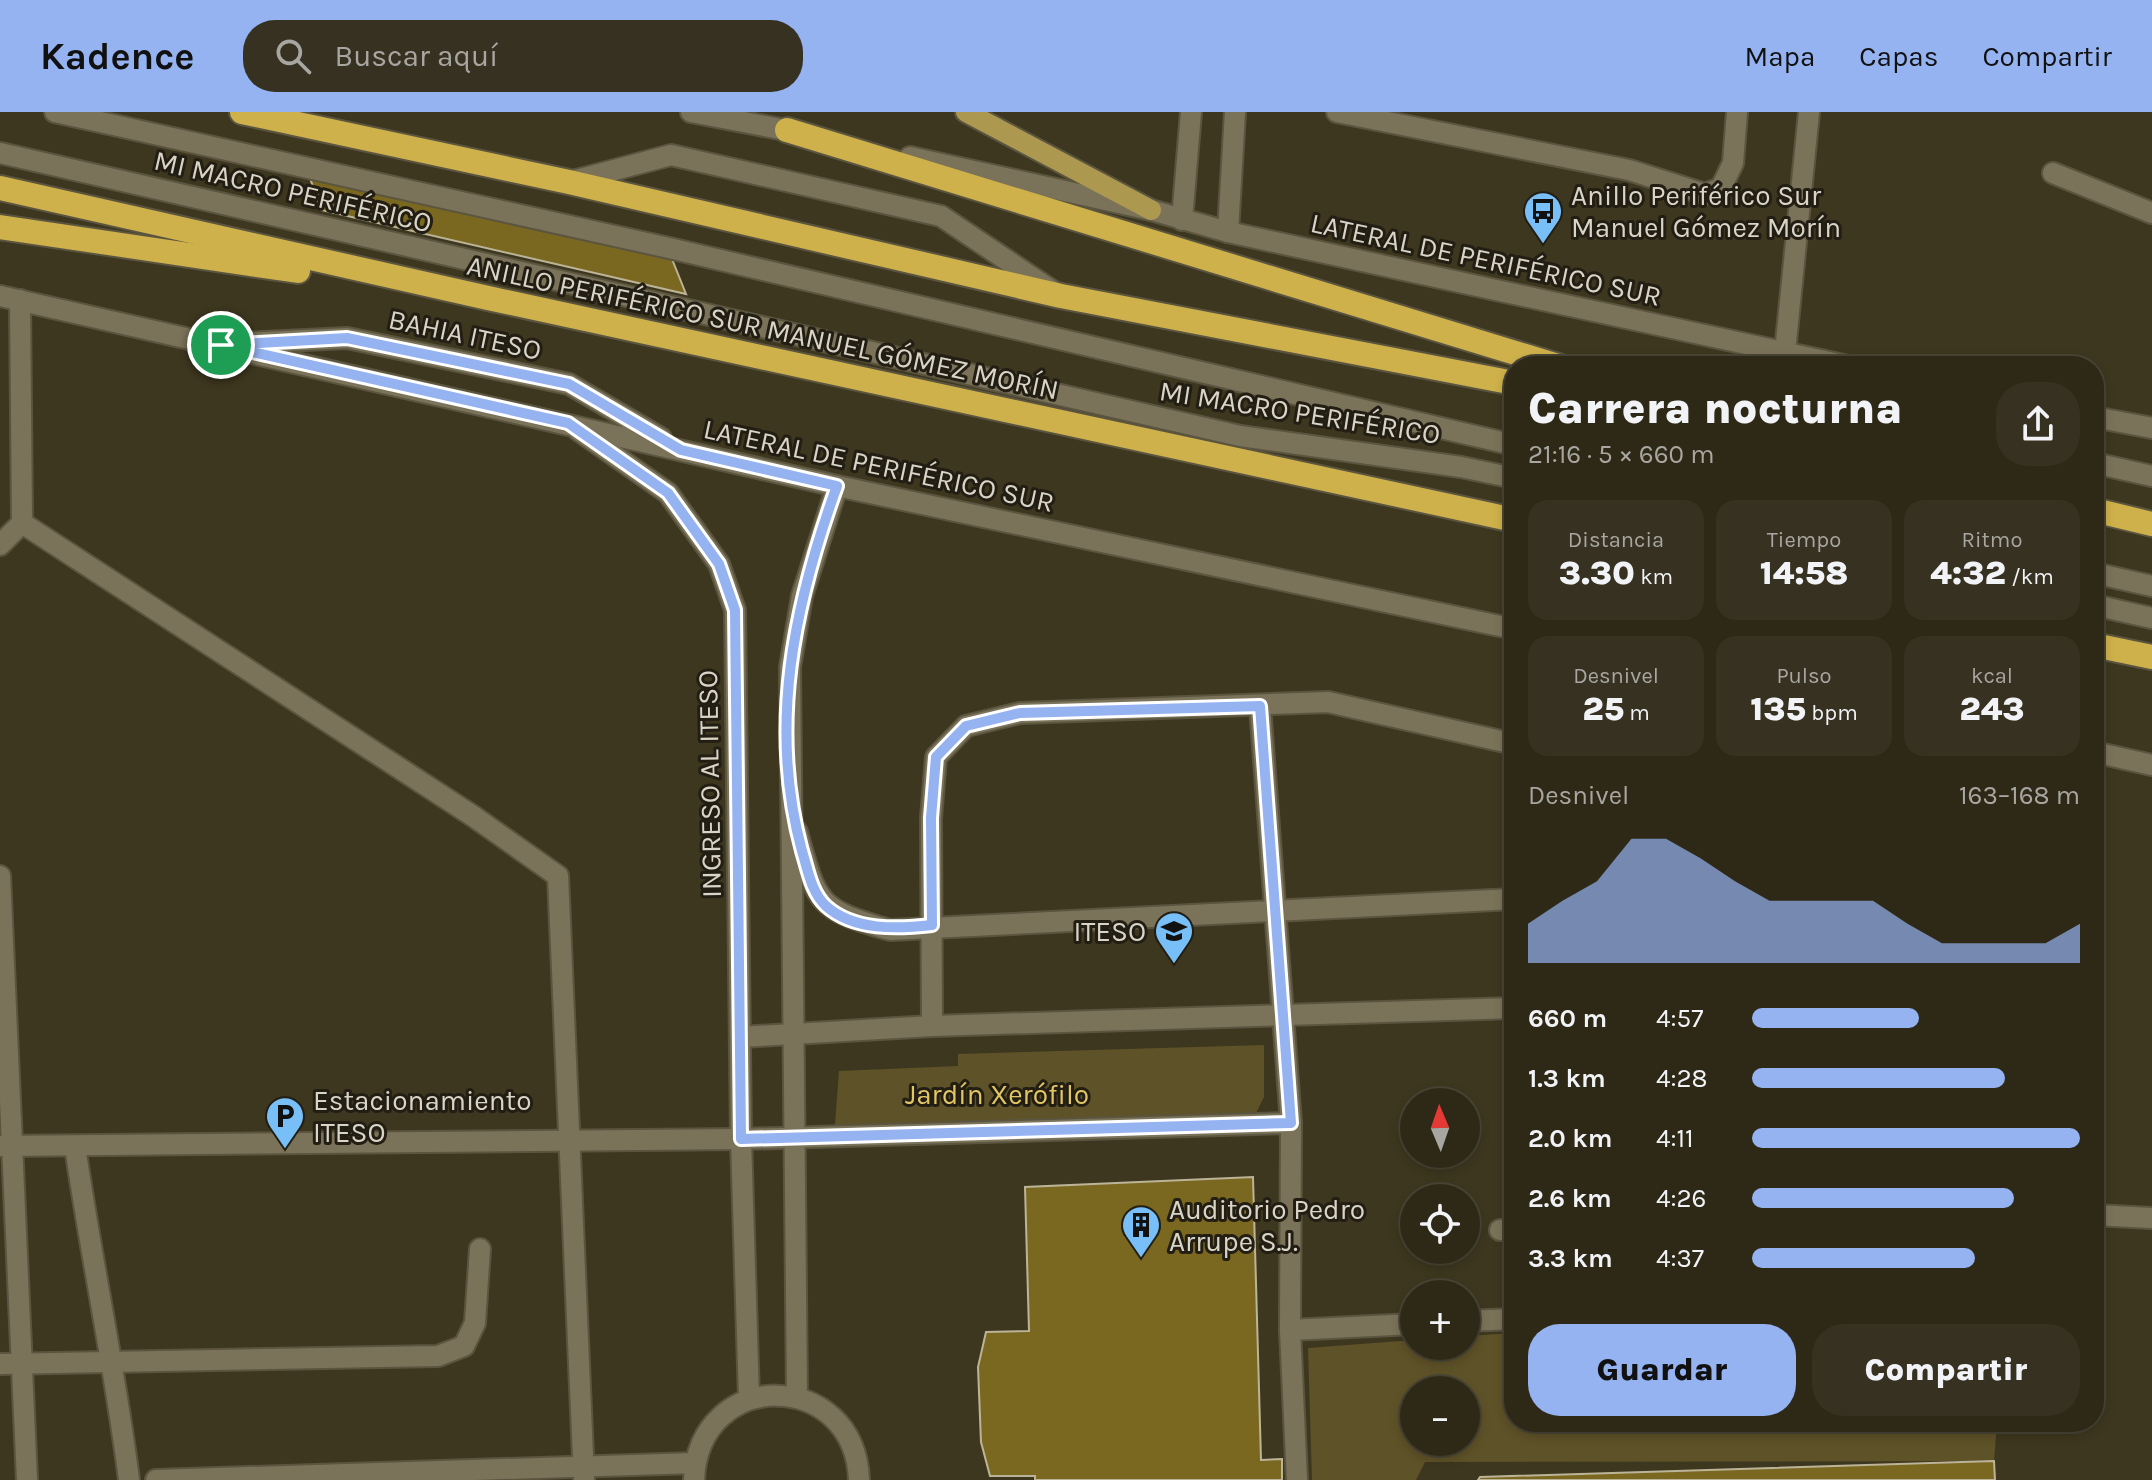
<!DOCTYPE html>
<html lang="es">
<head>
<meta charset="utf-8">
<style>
  body { margin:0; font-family:Karla,sans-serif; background:#363120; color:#f1f3f6; height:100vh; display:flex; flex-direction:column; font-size:30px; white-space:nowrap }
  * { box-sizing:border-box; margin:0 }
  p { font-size:26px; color:#a7a6a1 }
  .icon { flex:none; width:44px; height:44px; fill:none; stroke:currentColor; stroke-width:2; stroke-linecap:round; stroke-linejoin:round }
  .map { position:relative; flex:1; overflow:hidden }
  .sheet { position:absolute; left:1504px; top:244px; width:600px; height:1076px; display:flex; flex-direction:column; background:#2e2917; border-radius:32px; box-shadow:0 4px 12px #0003,0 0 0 2px #494536 }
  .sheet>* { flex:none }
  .needle { width:52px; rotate:358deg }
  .controls { position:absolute; left:1400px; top:976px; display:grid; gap:16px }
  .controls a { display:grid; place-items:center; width:80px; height:80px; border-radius:50%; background:#2e2917; box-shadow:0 4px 12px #0003,0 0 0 2px #494536; font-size:40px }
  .pin { position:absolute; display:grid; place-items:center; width:68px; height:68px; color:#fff; margin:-34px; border:4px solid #fff; border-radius:50%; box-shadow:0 2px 8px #0007 }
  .round { display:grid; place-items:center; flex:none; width:84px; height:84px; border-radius:32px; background:#363120 }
  .summary { display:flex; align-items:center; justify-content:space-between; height:136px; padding:0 24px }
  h1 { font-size:44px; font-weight:800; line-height:60px }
  .metrics { display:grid; grid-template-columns:repeat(3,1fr); gap:12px; height:136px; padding:8px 24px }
  .metrics div { display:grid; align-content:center; border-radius:20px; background:#363120; text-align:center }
  .metrics b { font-size:34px; font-weight:800 }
  .metrics small { font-size:22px; font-weight:400 }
  .metrics p { font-size:22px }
  .chart { height:224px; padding:16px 24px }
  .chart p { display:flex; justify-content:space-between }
  .chart svg { width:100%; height:144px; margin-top:8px; fill:#95b2f1; opacity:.7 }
  .cta { display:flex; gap:16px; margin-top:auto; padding:16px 24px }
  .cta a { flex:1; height:92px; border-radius:32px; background:#95b2f1; color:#111; font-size:32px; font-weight:800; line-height:92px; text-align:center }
  .cta a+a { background:#363120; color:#f1f3f6 }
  ul { padding:0 24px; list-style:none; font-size:26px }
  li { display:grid; grid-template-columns:128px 96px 1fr; align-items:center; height:60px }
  li i { height:20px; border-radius:10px; background:#95b2f1 }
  header { display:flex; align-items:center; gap:48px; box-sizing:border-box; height:112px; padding:0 40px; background:#95b2f1; color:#111 }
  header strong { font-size:38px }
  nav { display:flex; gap:44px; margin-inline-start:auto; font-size:28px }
  .search { width:560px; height:72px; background:#363120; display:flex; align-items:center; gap:20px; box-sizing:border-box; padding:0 28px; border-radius:32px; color:#a7a6a1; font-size:30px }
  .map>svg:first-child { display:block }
  .green { fill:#5e5228; fill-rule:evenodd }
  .building { fill:#7b6820; stroke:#bcb498; stroke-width:2 }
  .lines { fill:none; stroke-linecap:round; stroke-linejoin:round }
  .minor-casing { stroke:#5b5540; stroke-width:24 }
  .major-casing { stroke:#5b5540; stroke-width:24 }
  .highway-casing { stroke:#5b5540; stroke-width:28 }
  .minor { stroke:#7b7359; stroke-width:20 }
  .major { stroke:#ad9850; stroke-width:20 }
  .highway { stroke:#ceb14a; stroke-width:24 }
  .route-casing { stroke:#fff; stroke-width:16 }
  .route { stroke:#95b2f1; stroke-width:10 }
  .labels { text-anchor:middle; stroke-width:6; stroke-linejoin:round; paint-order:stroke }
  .street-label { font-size:28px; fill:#d8d4c6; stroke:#221e14 }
  .poi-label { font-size:28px; fill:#d8d4c6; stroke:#221e14; text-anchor:start }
  .park-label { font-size:28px; fill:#e2c664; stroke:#221e14 }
</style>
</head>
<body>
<header>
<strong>Kadence</strong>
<div class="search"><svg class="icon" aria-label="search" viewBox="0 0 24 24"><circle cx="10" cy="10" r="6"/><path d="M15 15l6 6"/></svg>Buscar aquí</div>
<nav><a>Mapa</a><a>Capas</a><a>Compartir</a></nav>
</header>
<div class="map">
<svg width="2152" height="1368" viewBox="0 0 2152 1368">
  <rect width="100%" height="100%" fill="#3e371f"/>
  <!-- green -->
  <g class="green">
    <polygon points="1264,933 1264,985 1254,1005 834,1025 839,959 958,954 958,942"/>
    <path d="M1514,1221V1310H1997L1994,1349L1425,1350L1416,1368H1312L1308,1236L1414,1228V1234H1466V1224ZM1414,1278H1466V1330H1414Z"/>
  </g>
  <!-- building -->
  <g class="building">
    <polygon points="310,66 672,147 686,182 321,98"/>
    <polygon points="1253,1065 1261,1348 1282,1347 1282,1368 1035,1368 1035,1364 990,1364 981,1330 978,1255 986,1220 1029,1219 1025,1075"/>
    <polygon points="1994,1349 1995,1368 1478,1368 1480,1365"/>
  </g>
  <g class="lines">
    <defs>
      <g id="minor">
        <polyline points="55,0 669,136 1514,333"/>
        <polyline points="691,0 801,21"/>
        <polyline points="1337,0 1629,58 1705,82 1721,76 1733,51 1737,0"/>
        <polyline points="0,41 1240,324 1461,355 1514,366"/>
        <polyline points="910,45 1151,98 1228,120 1848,254"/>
        <polyline points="2053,61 2152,101"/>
        <polyline points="569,70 671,43 941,104 1054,180"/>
        <polyline points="1182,108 1191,0"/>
        <polyline points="1228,120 1235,0"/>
        <polyline points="0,184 837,374 1514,517"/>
        <polyline points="245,231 347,226 569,272 661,326"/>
        <polyline points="1785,240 1809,0"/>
        <polyline points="2094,305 2152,316"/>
        <polyline points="578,318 668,381 719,452 735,498 741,1027 749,1287"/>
        <polyline points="2094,351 2152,364"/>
        <polyline points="22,411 473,704 558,764 584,1368"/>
        <polyline points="0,433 22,411 20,188"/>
        <polyline points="2094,461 2152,474"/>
        <polyline points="2094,493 2152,506"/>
        <polyline points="1260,594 1291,1011 1290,1218 1297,1368"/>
        <polyline points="2094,640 2152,653"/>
        <path d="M797,720C817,792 817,797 890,818L1514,787"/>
        <polyline points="0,764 27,1368"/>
        <polyline points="932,914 931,706 936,645 966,614 1020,601 1328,590 1514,632"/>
        <polyline points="740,925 932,914 1514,896"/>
        <polyline points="0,1034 741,1027 1291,1011"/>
        <path d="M75,1034C91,1146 115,1256 129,1368"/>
        <polyline points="2094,1103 2152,1106"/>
        <polyline points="1500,1118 1514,1118"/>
        <polyline points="1466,1209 1514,1207"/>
        <polyline points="1290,1218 1414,1212"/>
        <polyline points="0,1252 438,1244 464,1234 475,1211 480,1137"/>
        <polyline points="797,1285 790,555 802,484 837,374"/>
        <polyline points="156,1368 695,1351"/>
        <path d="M694,1368C698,1255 855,1256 859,1368"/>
      </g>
      <polyline id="major" points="966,0 1151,98"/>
      <g id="highway">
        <polyline points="242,0 569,70 1061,184 1514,271"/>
        <polyline points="787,18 1558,254"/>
        <polyline points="0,76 488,186 1514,408"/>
        <polyline points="0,115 298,159"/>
        <polyline points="2094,398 2152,412"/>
        <polyline points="2094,533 2152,545"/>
      </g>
    </defs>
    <!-- minor casing -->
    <use href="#minor" class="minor-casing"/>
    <!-- major casing -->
    <use href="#major" class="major-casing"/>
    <!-- highway casing -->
    <use href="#highway" class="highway-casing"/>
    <!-- minor -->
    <use href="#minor" class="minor"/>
    <!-- major -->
    <use href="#major" class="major"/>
    <!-- highway -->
    <use href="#highway" class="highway"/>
  </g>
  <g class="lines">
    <defs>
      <path id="route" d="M347,226L569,272L681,338L837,374C794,493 768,614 802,739C808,758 811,780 826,794C854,819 898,817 932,813L931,706L936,645L966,614L1020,601L1260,594L1291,1011L741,1027L735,498L719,452L668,381L568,311L221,233Z"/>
    </defs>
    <!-- route casing -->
    <use href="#route" class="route-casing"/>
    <!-- route -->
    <use href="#route" class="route"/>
  </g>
  <!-- icons -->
  <defs>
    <symbol id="bus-pin" viewBox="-11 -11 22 30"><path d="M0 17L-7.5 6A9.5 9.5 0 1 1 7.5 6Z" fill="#78bff7" stroke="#221e14"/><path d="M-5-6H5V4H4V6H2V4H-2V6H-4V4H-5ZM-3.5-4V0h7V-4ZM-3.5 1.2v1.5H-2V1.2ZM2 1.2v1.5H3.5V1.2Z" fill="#111"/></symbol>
    <symbol id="university-pin" viewBox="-11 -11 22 30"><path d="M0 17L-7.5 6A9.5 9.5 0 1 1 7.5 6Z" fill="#78bff7" stroke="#221e14"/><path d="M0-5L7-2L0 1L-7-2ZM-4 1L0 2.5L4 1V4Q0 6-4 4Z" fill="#111"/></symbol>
    <symbol id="parking-pin" viewBox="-11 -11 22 30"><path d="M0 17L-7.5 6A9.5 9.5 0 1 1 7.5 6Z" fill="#78bff7" stroke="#221e14"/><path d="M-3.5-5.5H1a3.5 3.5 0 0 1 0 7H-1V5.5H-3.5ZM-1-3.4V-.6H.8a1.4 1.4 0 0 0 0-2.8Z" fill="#111"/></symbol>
    <symbol id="building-pin" viewBox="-11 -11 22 30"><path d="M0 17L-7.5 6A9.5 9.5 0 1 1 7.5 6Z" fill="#78bff7" stroke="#221e14"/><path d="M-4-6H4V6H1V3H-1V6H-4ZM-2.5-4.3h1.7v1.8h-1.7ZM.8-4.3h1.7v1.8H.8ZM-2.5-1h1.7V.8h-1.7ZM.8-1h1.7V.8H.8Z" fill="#111"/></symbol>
  </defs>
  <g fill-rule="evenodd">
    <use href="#bus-pin" x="1521" y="77" width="44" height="60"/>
    <use href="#university-pin" x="1152" y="797" width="44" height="60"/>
    <use href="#parking-pin" x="263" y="982" width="44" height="60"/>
    <use href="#building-pin" x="1119" y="1091" width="44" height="60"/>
  </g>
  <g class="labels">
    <!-- street labels -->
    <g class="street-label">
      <text transform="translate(293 79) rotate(13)" y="10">MI MACRO PERIFÉRICO</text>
      <text transform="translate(1486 147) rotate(12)" y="10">LATERAL DE PERIFÉRICO SUR</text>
      <text transform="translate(763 215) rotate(12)" y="10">ANILLO PERIFÉRICO SUR MANUEL GÓMEZ MORÍN</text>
      <text transform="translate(465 222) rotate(12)" y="10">BAHIA ITESO</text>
      <text transform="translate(1300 300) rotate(9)" y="10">MI MACRO PERIFÉRICO</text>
      <text transform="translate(879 353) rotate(12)" y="10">LATERAL DE PERIFÉRICO SUR</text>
      <text transform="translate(709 672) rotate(-91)" y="10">INGRESO AL ITESO</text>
    </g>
    <!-- poi labels -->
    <g class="poi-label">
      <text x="1571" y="93">Anillo Periférico Sur<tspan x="1571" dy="32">Manuel Gómez Morín</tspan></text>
      <text x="1146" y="829" text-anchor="end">ITESO</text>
      <text x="313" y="998">Estacionamiento<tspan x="313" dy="32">ITESO</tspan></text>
      <text x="1169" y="1107">Auditorio Pedro<tspan x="1169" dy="32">Arrupe S.J.</tspan></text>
    </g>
    <!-- park labels -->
    <g class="park-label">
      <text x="997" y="992">Jardín Xerófilo</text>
    </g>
  </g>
</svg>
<div class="controls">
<a><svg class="needle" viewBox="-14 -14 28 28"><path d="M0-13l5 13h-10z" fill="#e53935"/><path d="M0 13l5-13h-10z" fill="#a7a6a1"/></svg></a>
<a><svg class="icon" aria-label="locate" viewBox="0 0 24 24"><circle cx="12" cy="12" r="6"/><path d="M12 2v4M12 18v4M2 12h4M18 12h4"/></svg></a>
<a>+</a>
<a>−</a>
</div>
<div class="pin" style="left:221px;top:233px;background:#1e9e55"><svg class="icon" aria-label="arrive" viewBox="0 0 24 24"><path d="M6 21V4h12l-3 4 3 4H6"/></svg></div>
<section class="sheet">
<div class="summary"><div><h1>Carrera nocturna</h1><p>21:16 · 5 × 660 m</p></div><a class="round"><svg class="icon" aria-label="share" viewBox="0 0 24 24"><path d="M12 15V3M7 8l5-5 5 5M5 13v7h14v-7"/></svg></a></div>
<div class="metrics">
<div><p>Distancia</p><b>3.30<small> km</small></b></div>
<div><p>Tiempo</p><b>14:58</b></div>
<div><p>Ritmo</p><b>4:32<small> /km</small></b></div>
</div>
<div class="metrics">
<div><p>Desnivel</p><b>25<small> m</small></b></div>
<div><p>Pulso</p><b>135<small> bpm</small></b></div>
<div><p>kcal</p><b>243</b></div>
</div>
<div class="chart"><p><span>Desnivel</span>163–168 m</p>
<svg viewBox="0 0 160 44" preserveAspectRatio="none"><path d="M0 44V32L10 25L20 19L30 6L40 6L50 12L60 19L70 25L80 25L90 25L100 25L110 32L120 38L130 38L140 38L150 38L160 32V44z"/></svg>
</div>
<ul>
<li><b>660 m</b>4:57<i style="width:51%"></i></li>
<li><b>1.3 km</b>4:28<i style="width:77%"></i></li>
<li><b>2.0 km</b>4:11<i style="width:100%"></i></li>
<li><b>2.6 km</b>4:26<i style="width:80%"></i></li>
<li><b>3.3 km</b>4:37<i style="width:68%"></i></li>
</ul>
<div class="cta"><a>Guardar</a><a>Compartir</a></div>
</section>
</div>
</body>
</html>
